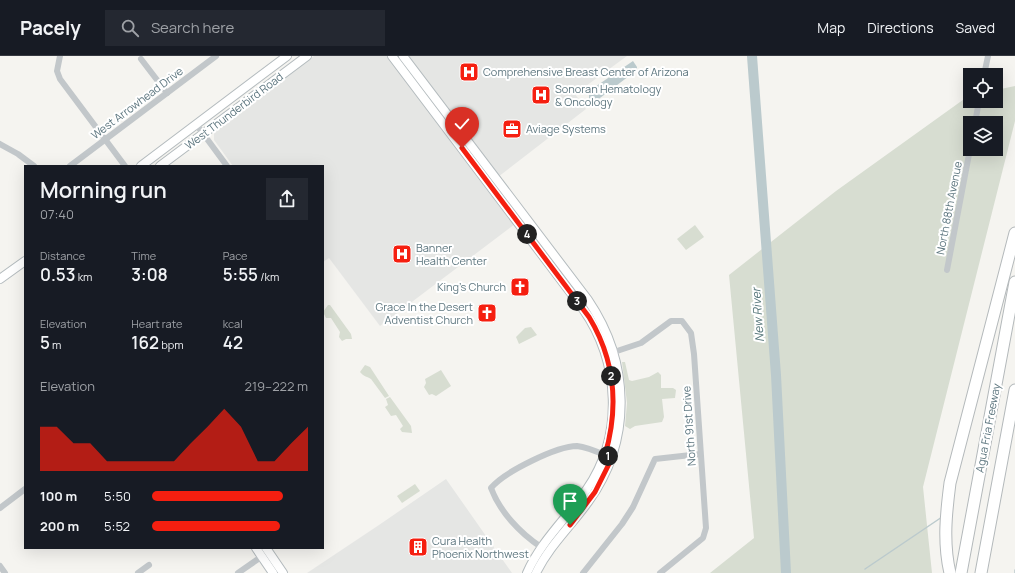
<!DOCTYPE html>
<html lang="en">
<head>
<meta charset="utf-8">
<style>
  body { margin:0; font-family:Manrope,sans-serif; background:#242831; color:#f1f3f6; height:100vh; display:flex; flex-direction:column; font-size:15px; white-space:nowrap }
  * { box-sizing:border-box; margin:0 }
  p { font-size:13px; color:#9ea1a6 }
  .icon { flex:none; width:22px; height:22px; fill:none; stroke:currentColor; stroke-width:2; stroke-linecap:round; stroke-linejoin:round }
  .map { position:relative; flex:1; overflow:hidden }
  .details { position:absolute; left:24px; top:109px; width:300px; height:384px; display:flex; flex-direction:column; background:#171b24; border-radius:0px; box-shadow:0 4px 16px #0002 }
  .details>* { flex:none }
  .tools { position:absolute; left:963px; top:12px; display:grid; gap:8px }
  .tools a { display:grid; place-items:center; width:40px; height:40px; border-radius:0px; background:#171b24; box-shadow:0 4px 16px #0002; font-size:20px }
  .pin { position:absolute; display:grid; place-items:center; width:34px; height:34px; color:#fff; margin:-41px -17px; border-radius:50% 50% 50% 0; rotate:-45deg; box-shadow:0 0 4px #0007 }
  .pin .icon { rotate:45deg }
  .km { position:absolute; width:20px; height:20px; margin:-10px; border-radius:50%; background:#222; color:#fff; font-size:11px; line-height:20px; text-align:center }
  .round { display:grid; place-items:center; flex:none; width:42px; height:42px; border-radius:0px; background:#242831 }
  .headline { display:flex; align-items:center; justify-content:space-between; height:68px; padding:0 16px }
  h1 { font-size:22px; font-weight:600; line-height:30px }
  .figures { display:grid; grid-template-columns:repeat(3,1fr); gap:6px; height:68px; padding:4px 16px }
  .figures div { display:grid; align-content:center }
  .figures b { font-size:17px; font-weight:600 }
  .figures small { font-size:11px; font-weight:400 }
  .figures p { font-size:11px }
  .chart { height:112px; padding:8px 16px }
  .chart p { display:flex; justify-content:space-between }
  .chart svg { width:100%; height:72px; margin-top:4px; fill:#f51f10; opacity:.7 }
  ul { padding:0 16px; list-style:none; font-size:13px }
  li { display:grid; grid-template-columns:64px 48px 1fr; align-items:center; height:30px }
  li i { height:10px; border-radius:5px; background:#f51f10 }
  header { display:flex; align-items:center; gap:24px; box-sizing:border-box; height:56px; padding:0 20px; background:#171b24; border-bottom:1px solid #363941 }
  header strong { font-size:19px }
  nav { display:flex; gap:22px; margin-inline-start:auto; font-size:14px }
  .search { width:280px; height:36px; background:#242831; display:flex; align-items:center; gap:10px; box-sizing:border-box; padding:0 14px; border-radius:0px; color:#9ea1a6; font-size:15px }
  .map>svg:first-child { display:block }
  .built { fill:#e5e6e4 }
  .green { fill:#d7ddd1; fill-rule:evenodd }
  .water { fill:#bbcacd }
  .lines { fill:none; stroke-linecap:round; stroke-linejoin:round }
  .stream { stroke:#bbcacd; stroke-width:1.5 }
  .river { stroke:#bbcacd; stroke-width:10 }
  .secondary-casing { stroke:#b4bbbe; stroke-width:10 }
  .highway-casing { stroke:#b4b9bb; stroke-width:13 }
  .street { stroke:#c2c7ca; stroke-width:6 }
  .secondary { stroke:#fff; stroke-width:8 }
  .highway { stroke:#fff; stroke-width:11 }
  .route-casing { stroke:#fff; stroke-width:8 }
  .route { stroke:#f51f10; stroke-width:5 }
  .labels { text-anchor:middle; stroke-width:4; stroke-linejoin:round; paint-order:stroke }
  .poi-label { font-size:11px; fill:#5d767f; stroke:#fff; text-anchor:start }
  .street-label { font-size:11px; fill:#5d767f; stroke:#fff }
  .water-label { font-size:12px; font-style:italic; fill:#58787c; stroke:#fff }
</style>
</head>
<body>
<header>
<strong>Pacely</strong>
<div class="search"><svg class="icon" aria-label="search" viewBox="0 0 24 24"><circle cx="10" cy="10" r="6"/><path d="M15 15l6 6"/></svg>Search here</div>
<nav><a>Map</a><a>Directions</a><a>Saved</a></nav>
</header>
<div class="map">
<svg width="1015" height="517" viewBox="0 0 1015 517">
  <rect width="100%" height="100%" fill="#f5f4f0"/>
  <!-- built -->
  <g class="built">
    <polygon points="314,0 388,0 515,168 380,270 329,202 323,206 323,110 233,110 214,84 214,77 220,71"/>
    <polygon points="407,0 627,0 575,38 586,53 498,121"/>
    <polygon points="446,423 512,517 307,517 379,469"/>
  </g>
  <!-- green -->
  <g class="green">
    <path d="M1015,30V65L923,431L932,517H710L754,482L729,219L836,135L967,41L970,40V45H996V34ZM970,67H996V93H970Z"/>
    <polygon points="695,169 704,181 686,194 677,183"/>
    <polygon points="328,249 330,249 351,278 352,283 346,283 342,285 339,281 340,276 331,262 326,262 323,256"/>
    <polygon points="531,271 537,279 519,288 516,281 525,272"/>
    <polygon points="622,306 625,306 629,324 632,325 649,321 658,316 661,319 661,332 673,332 676,334 675,342 662,343 664,361 662,366 635,370 630,373 625,370 627,347"/>
    <path d="M365,309L370,311L389,340L385,342L371,323C366,320 364,321 360,316Z"/>
    <polygon points="441,314 451,330 436,340 432,338 429,339 424,331 426,327 425,323"/>
    <polygon points="390,341 411,370 412,377 402,376 400,373 403,370 396,359 391,360 385,351 388,349 386,343"/>
    <polygon points="415,428 420,435 402,447 397,440"/>
  </g>
  <!-- water -->
  <polygon class="water" points="633,5 637,11 637,14 596,45 589,47 589,35"/>
  <g class="lines">
    <!-- stream -->
    <g class="stream">
      <polyline points="865,513 942,461"/>
      <polyline points="1015,517 1015,514"/>
    </g>
    <!-- river -->
    <polyline class="river" points="752,0 776,319 786,517"/>
    <defs>
      <g id="secondary">
        <path d="M392,0L583,253C620,306 624,379 587,433C567,462 541,485 527,517"/>
        <path d="M403,0L588,244C630,306 633,384 588,446C571,470 549,490 536,517"/>
        <polyline points="141,110 287,0"/>
        <polyline points="160,110 307,0"/>
        <polyline points="0,223 25,205"/>
        <polyline points="256,492 273,517"/>
        <polyline points="266,492 283,517"/>
      </g>
      <g id="highway">
        <path d="M950,517C943,487 946,458 950,427L1015,177"/>
        <polyline points="961,517 1015,226"/>
        <polyline points="981,517 1015,334"/>
      </g>
    </defs>
    <!-- secondary casing -->
    <use href="#secondary" class="secondary-casing"/>
    <!-- highway casing -->
    <use href="#highway" class="highway-casing"/>
    <!-- street -->
    <g class="street">
      <polyline points="60,0 57,15 60,23 125,110"/>
      <polyline points="141,3 167,37"/>
      <polyline points="984,19 988,0"/>
      <polyline points="975,67 979,45"/>
      <polyline points="196,68 227,110"/>
      <polyline points="0,88 18,98 34,110"/>
      <polyline points="70,110 216,0"/>
      <polyline points="947,214 970,93"/>
      <polyline points="614,296 641,287 671,265 682,265 691,277 694,298 706,472 703,482 660,517"/>
      <polyline points="0,452 25,433"/>
      <path d="M541,491C520,477 500,456 491,432C504,416 557,390 577,390C587,391 598,396 607,400"/>
      <polyline points="0,510 5,517"/>
      <polyline points="138,517 149,509"/>
      <polyline points="238,517 261,501"/>
      <polyline points="583,517 622,468 633,451 655,403 700,398"/>
    </g>
    <!-- secondary -->
    <use href="#secondary" class="secondary"/>
    <!-- highway -->
    <use href="#highway" class="highway"/>
  </g>
  <g class="lines">
    <defs>
      <path id="route" d="M462,92L589,261C615,304 619,351 605,399L612,402L595,436L570,469"/>
    </defs>
    <!-- route casing -->
    <use href="#route" class="route-casing"/>
    <!-- route -->
    <use href="#route" class="route"/>
  </g>
  <!-- icons -->
  <defs>
    <symbol id="hospital-square" viewBox="-11 -11 22 22"><rect x="-9" y="-9" width="18" height="18" rx="4" fill="#f51f10" stroke="#fff"/><path d="M-5-5h3v3.5h4V-5h3V5h-3V1.5h-4V5h-3Z" fill="#fff"/></symbol>
    <symbol id="office-square" viewBox="-11 -11 22 22"><rect x="-9" y="-9" width="18" height="18" rx="4" fill="#f51f10" stroke="#fff"/><path d="M-6-3h4V-5.5h4V-3h4V5H-6ZM-1-4.5V-3h2v-1.5ZM-6 0V1H6V0Z" fill="#fff"/></symbol>
    <symbol id="church-square" viewBox="-11 -11 22 22"><rect x="-9" y="-9" width="18" height="18" rx="4" fill="#f51f10" stroke="#fff"/><path d="M-1.2-6h2.4v3.5h3.3v2.4h-3.3V6h-2.4V-.1h-3.3v-2.4h3.3Z" fill="#fff"/></symbol>
    <symbol id="building-square" viewBox="-11 -11 22 22"><rect x="-9" y="-9" width="18" height="18" rx="4" fill="#f51f10" stroke="#fff"/><path d="M-4-6H4V6H1V3H-1V6H-4ZM-2.5-4.3h1.7v1.8h-1.7ZM.8-4.3h1.7v1.8H.8ZM-2.5-1h1.7V.8h-1.7ZM.8-1h1.7V.8H.8Z" fill="#fff"/></symbol>
  </defs>
  <g fill-rule="evenodd">
    <use href="#hospital-square" x="458" y="5" width="22" height="22"/>
    <use href="#hospital-square" x="530" y="28" width="22" height="22"/>
    <use href="#office-square" x="501" y="62" width="22" height="22"/>
    <use href="#hospital-square" x="391" y="187" width="22" height="22"/>
    <use href="#church-square" x="509" y="220" width="22" height="22"/>
    <use href="#church-square" x="476" y="246" width="22" height="22"/>
    <use href="#building-square" x="407" y="480" width="22" height="22"/>
  </g>
  <g class="labels">
    <!-- poi labels -->
    <g class="poi-label">
      <text x="483" y="20">Comprehensive Breast Center of Arizona</text>
      <text x="555" y="37">Sonoran Hematology<tspan x="555" dy="13">&amp; Oncology</tspan></text>
      <text x="526" y="77">Aviage Systems</text>
      <text x="416" y="196">Banner<tspan x="416" dy="13">Health Center</tspan></text>
      <text x="506" y="235" text-anchor="end">King's Church</text>
      <text x="473" y="255" text-anchor="end">Grace In the Desert<tspan x="473" dy="13">Adventist Church</tspan></text>
      <text x="432" y="489">Cura Health<tspan x="432" dy="13">Phoenix Northwest</tspan></text>
    </g>
    <!-- street labels -->
    <g class="street-label">
      <text transform="translate(137 47) rotate(-37)" y="4">West Arrowhead Drive</text>
      <text transform="translate(234 55) rotate(-37)" y="4">West Thunderbird Road</text>
      <text transform="translate(949 152) rotate(-79)" y="4">North 88th Avenue</text>
      <text transform="translate(689 370) rotate(-94)" y="4">North 91st Drive</text>
      <text transform="translate(988 372) rotate(-79)" y="4">Agua Fria Freeway</text>
    </g>
    <!-- water labels -->
    <g class="water-label">
      <text transform="translate(758 259) rotate(-94)" y="4">New River</text>
    </g>
  </g>
</svg>
<div class="tools">
<a><svg class="icon" aria-label="locate" viewBox="0 0 24 24"><circle cx="12" cy="12" r="6"/><path d="M12 2v4M12 18v4M2 12h4M18 12h4"/></svg></a>
<a><svg class="icon" aria-label="layers" viewBox="0 0 24 24"><path d="M12 4l9 5-9 5-9-5zM3 14l9 5 9-5"/></svg></a>
</div>
<div class="pin" style="left:570px;top:469px;background:#1e9e55"><svg class="icon" aria-label="arrive" viewBox="0 0 24 24"><path d="M6 21V4h12l-3 4 3 4H6"/></svg></div>
<div class="pin" style="left:462px;top:92px;background:#d93025"><svg class="icon" aria-label="check" viewBox="0 0 24 24"><path d="M5 12l5 5 9-10"/></svg></div>
<b class="km" style="left:608px;top:400px">1</b>
<b class="km" style="left:611px;top:320px">2</b>
<b class="km" style="left:577px;top:245px">3</b>
<b class="km" style="left:527px;top:178px">4</b>
<section class="details">
<div class="headline"><div><h1>Morning run</h1><p>07:40</p></div><a class="round"><svg class="icon" aria-label="share" viewBox="0 0 24 24"><path d="M12 15V3M7 8l5-5 5 5M5 13v7h14v-7"/></svg></a></div>
<div class="figures">
<div><p>Distance</p><b>0.53<small> km</small></b></div>
<div><p>Time</p><b>3:08</b></div>
<div><p>Pace</p><b>5:55<small> /km</small></b></div>
</div>
<div class="figures">
<div><p>Elevation</p><b>5<small> m</small></b></div>
<div><p>Heart rate</p><b>162<small> bpm</small></b></div>
<div><p>kcal</p><b>42</b></div>
</div>
<div class="chart"><p><span>Elevation</span>219–222 m</p>
<svg viewBox="0 0 160 44" preserveAspectRatio="none"><path d="M0 44V17L10 17L20 27L30 27L40 38L50 38L60 38L70 38L80 38L90 27L100 17L110 6L120 17L130 38L140 38L150 27L160 17V44z"/></svg>
</div>
<ul>
<li><b>100 m</b>5:50<i style="width:84%"></i></li>
<li><b>200 m</b>5:52<i style="width:82%"></i></li>
</ul>
</section>
</div>
</body>
</html>
